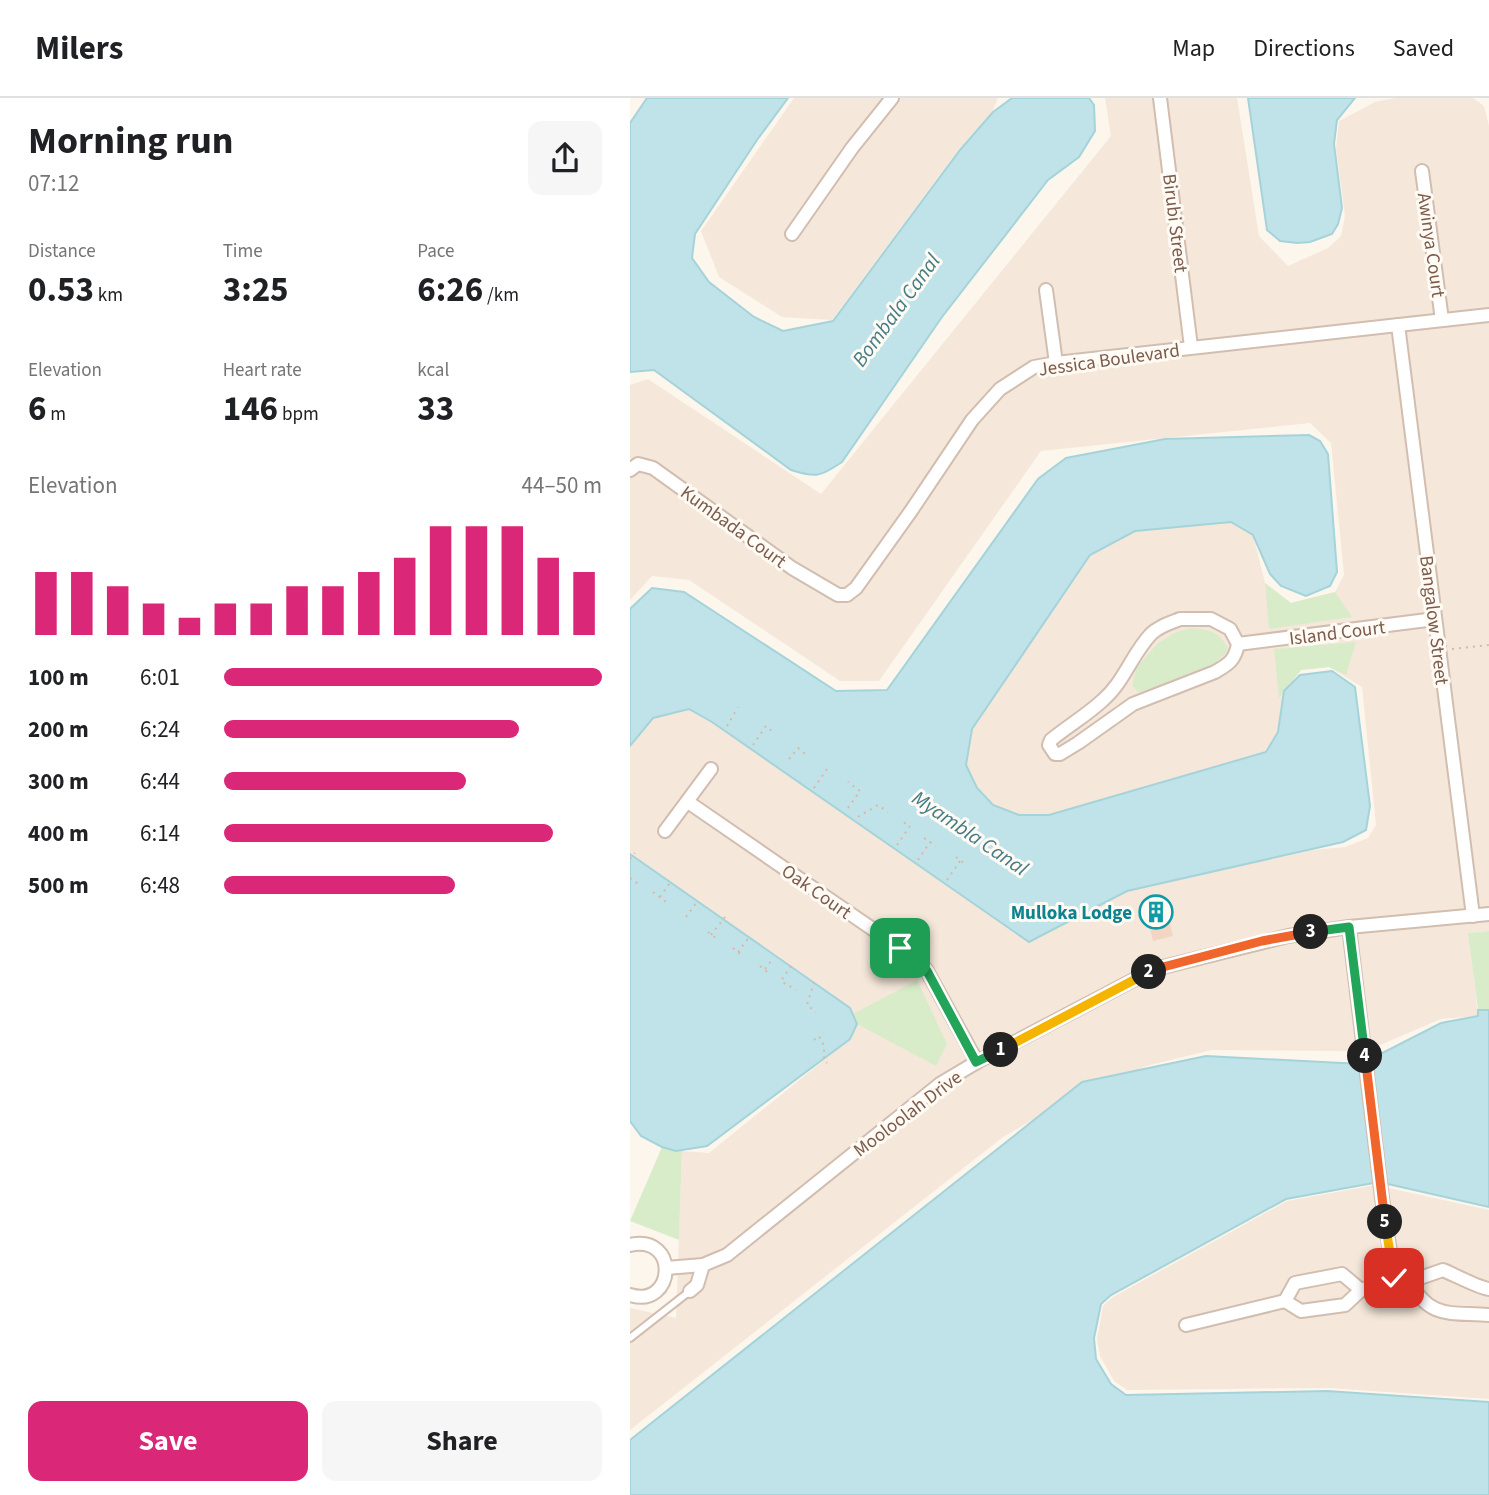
<!DOCTYPE html>
<html lang="en">
<head>
<meta charset="utf-8">
<style>
  body { margin:0; font-family:"Source Sans 3",sans-serif; background:#f6f6f6; color:#202124; height:100vh; display:flex; flex-direction:column; font-size:26px; white-space:nowrap }
  * { box-sizing:border-box; margin:0 }
  p { font-size:23px; color:#757577 }
  .icon { flex:none; width:38px; height:38px; fill:none; stroke:currentColor; stroke-width:2; stroke-linecap:round; stroke-linejoin:round }
  .map { position:relative; flex:1; overflow:hidden }
  .sheet { display:flex; flex-direction:column; background:#fff; width:630px }
  .sheet>* { flex:none }
  .pin { position:absolute; display:grid; place-items:center; width:60px; height:60px; color:#fff; margin:-30px; border-radius:14px; box-shadow:0 4px 10px #0006 }
  .km { position:absolute; width:35px; height:35px; margin:-18px; border-radius:50%; background:#222; color:#fff; font-size:19px; line-height:35px; text-align:center }
  .round { display:grid; place-items:center; flex:none; width:74px; height:74px; border-radius:14px; background:#f6f6f6 }
  .head { display:flex; align-items:center; justify-content:space-between; height:119px; padding:0 28px }
  h1 { font-size:38px; font-weight:700; line-height:52px }
  .metrics { display:grid; grid-template-columns:repeat(3,1fr); gap:10px; height:119px; padding:7px 28px }
  .metrics div { display:grid; align-content:center }
  .metrics b { font-size:35px; font-weight:700 }
  .metrics small { font-size:19px; font-weight:400 }
  .metrics p { font-size:19px }
  .chart { height:196px; padding:14px 28px }
  .chart p { display:flex; justify-content:space-between }
  .chart svg { width:100%; height:126px; margin-top:7px; stroke:#db2777; stroke-width:6 }
  .primary-button { display:flex; gap:14px; margin-top:auto; padding:14px 28px }
  .primary-button a { flex:1; height:80px; border-radius:14px; background:#db2777; color:#fff; font-size:28px; font-weight:700; line-height:80px; text-align:center }
  .primary-button a+a { background:#f6f6f6; color:#202124 }
  ul { padding:0 28px; list-style:none; font-size:23px }
  li { display:grid; grid-template-columns:112px 84px 1fr; align-items:center; height:52px }
  li i { height:18px; border-radius:9px; background:#db2777 }
  header { display:flex; align-items:center; gap:42px; box-sizing:border-box; height:98px; padding:0 35px; background:#fff; border-bottom:2px solid #e0e0e0 }
  header strong { font-size:33px }
  nav { display:flex; gap:38px; margin-inline-start:auto; font-size:24px }
  main { display:flex; flex:1; min-height:0 }
  .map>svg:first-child { display:block }
  .residential { fill:#f5e8da }
  .green { fill:#d8ecc9 }
  .water { fill:#bfe3e8; stroke:#a5d3da; stroke-width:2 }
  .building { fill:#f3d5c3 }
  .lines { fill:none; stroke-linecap:round; stroke-linejoin:round }
  .lane-casing { stroke:#d1beb0; stroke-width:10 }
  .street-casing { stroke:#d1beb0; stroke-width:16 }
  .path { stroke:#d9b8a5; stroke-width:2; stroke-dasharray:2 5; stroke-linecap:butt }
  .lane { stroke:#fff; stroke-width:6 }
  .street { stroke:#fff; stroke-width:12 }
  .split-1-casing { stroke:#fff; stroke-width:14 }
  .split-2-casing { stroke:#fff; stroke-width:14 }
  .split-3-casing { stroke:#fff; stroke-width:14 }
  .split-4-casing { stroke:#fff; stroke-width:14 }
  .split-5-casing { stroke:#fff; stroke-width:14 }
  .split-6-casing { stroke:#fff; stroke-width:14 }
  .split-1 { stroke:#22a559; stroke-width:9 }
  .split-2 { stroke:#f5b400; stroke-width:9 }
  .split-3 { stroke:#f0652b; stroke-width:9 }
  .split-4 { stroke:#22a559; stroke-width:9 }
  .split-5 { stroke:#f0652b; stroke-width:9 }
  .split-6 { stroke:#f5b400; stroke-width:9 }
  .labels { text-anchor:middle; stroke-width:6; stroke-linejoin:round; paint-order:stroke }
  .street-label { font-size:19px; fill:#7a5c4d; stroke:#fffaf3 }
  .culture-label { font-size:19px; font-weight:bold; fill:#0d838f; stroke:#fffaf3; text-anchor:end }
  .water-label { font-size:21px; font-style:italic; fill:#437c86; stroke:#fffaf3 }
</style>
</head>
<body>
<header>
<strong>Milers</strong>
<nav><a>Map</a><a>Directions</a><a>Saved</a></nav>
</header>
<main>
<section class="sheet">
<div class="head"><div><h1>Morning run</h1><p>07:12</p></div><a class="round"><svg class="icon" aria-label="share" viewBox="0 0 24 24"><path d="M12 15V3M7 8l5-5 5 5M5 13v7h14v-7"/></svg></a></div>
<div class="metrics">
<div><p>Distance</p><b>0.53<small> km</small></b></div>
<div><p>Time</p><b>3:25</b></div>
<div><p>Pace</p><b>6:26<small> /km</small></b></div>
</div>
<div class="metrics">
<div><p>Elevation</p><b>6<small> m</small></b></div>
<div><p>Heart rate</p><b>146<small> bpm</small></b></div>
<div><p>kcal</p><b>33</b></div>
</div>
<div class="chart"><p><span>Elevation</span>44–50 m</p>
<svg viewBox="0 0 160 44" preserveAspectRatio="none"><path d="M5 44V22M15 44V22M25 44V27M35 44V33M45 44V38M55 44V33M65 44V33M75 44V27M85 44V27M95 44V22M105 44V17M115 44V6M125 44V6M135 44V6M145 44V17M155 44V22"/></svg>
</div>
<ul>
<li><b>100 m</b>6:01<i style="width:100%"></i></li>
<li><b>200 m</b>6:24<i style="width:78%"></i></li>
<li><b>300 m</b>6:44<i style="width:64%"></i></li>
<li><b>400 m</b>6:14<i style="width:87%"></i></li>
<li><b>500 m</b>6:48<i style="width:61%"></i></li>
</ul>
<div class="primary-button"><a>Save</a><a>Share</a></div>
</section>
<div class="map">
<svg width="859" height="1397" viewBox="0 0 859 1397">
  <rect width="100%" height="100%" fill="#fdf6ec"/>
  <!-- residential -->
  <g class="residential">
    <polygon points="164,0 368,0 362,14 329,51 202,222 152,219 89,179 71,133"/>
    <polygon points="475,0 607,0 629,138 658,168 698,150 711,138 715,118 706,51 709,23 745,4 765,0 843,0 854,8 859,28 859,833 839,835 848,918 811,921 743,950 717,953 582,952 520,967 459,990 373,1039 0,1332 0,1210 46,1220 52,1053 79,1055 220,941 227,926 220,910 0,756 0,648 23,620 59,611 82,624 399,844 497,793 682,752 715,749 738,740 746,727 732,589 699,569 671,572 654,593 648,634 636,654 419,717 389,717 363,707 347,690 336,667 342,631 460,457 505,433 601,424 623,437 635,485 661,505 705,494 714,477 701,345 680,325 411,353 249,583 210,583 59,482 22,478 0,502 0,287 18,281 191,396 481,38"/>
    <polygon points="745,1087 859,1112 859,1301 698,1290 497,1292 484,1283 470,1258 467,1241 473,1208 483,1199 657,1103"/>
  </g>
  <!-- green -->
  <g class="green">
    <polygon points="635,485 661,505 705,494 722,519 639,531"/>
    <path d="M561,530C578,531 589,533 598,550L595,556L582,567L520,593L508,594L502,587L507,569L527,546L546,534Z"/>
    <polygon points="726,544 716,577 699,569 671,572 649,600 644,551"/>
    <polygon points="859,833 859,912 848,912 838,835"/>
    <polygon points="287,882 317,946 306,968 227,926 223,916"/>
    <polygon points="32,1049 46,1053 52,1053 49,1142 0,1123"/>
  </g>
  <!-- water -->
  <g class="water">
    <path d="M17,0H158L127,42L65,136L62,160L79,184L124,219L153,233L203,223L330,52L363,14L382,0H459L464,7L465,33L449,59L418,82L312,219L212,364C190,379 186,380 161,372L24,272L0,274V25Z"/>
    <polygon points="618,0 725,0 707,22 704,46 712,110 708,126 702,136 680,144 667,145 650,143 637,132"/>
    <polygon points="679,337 690,343 698,356 707,474 700,488 676,498 651,488 640,476 623,437 601,424 505,433 460,457 342,631 336,667 347,690 363,707 389,717 419,717 636,654 648,634 654,593 670,577 702,573 725,589 740,708 736,732 713,744 497,793 399,844 82,624 59,611 23,620 0,648 0,511 22,490 54,494 206,593 257,592 408,381 436,360 535,341"/>
    <polygon points="0,756 220,910 227,926 220,941 77,1048 46,1053 32,1049 11,1038 0,1023"/>
    <polygon points="848,912 859,912 859,1109 749,1084 656,1101 481,1197 471,1206 464,1240 466,1261 481,1286 496,1297 697,1293 859,1304 859,1397 0,1397 0,1342 452,984 576,958 731,966 811,925 848,918"/>
  </g>
  <!-- building -->
  <polygon class="building" points="534,799 543,838 523,843 520,830 518,830 511,805"/>
  <g class="lines">
    <defs>
      <polyline id="lane" points="0,1240 60,1193"/>
      <g id="street">
        <polyline points="530,0 561,249"/>
        <polyline points="792,73 812,222"/>
        <polyline points="162,136 222,50 262,0"/>
        <polyline points="416,192 426,265"/>
        <polyline points="768,227 843,818"/>
        <polyline points="0,372 8,366 23,370 162,470 208,497 217,497 226,490 281,413 342,322 370,291 404,269 426,265 859,217"/>
        <path d="M550,521H581L600,531L608,546C605,562 599,566 585,574L503,606L448,645L430,656H425L419,647L421,642C438,628 457,617 473,602C494,584 502,556 521,536C529,528 540,525 550,521Z"/>
        <polyline points="608,546 805,521"/>
        <polyline points="58,704 289,863 297,873 347,964"/>
        <polyline points="35,733 81,671"/>
        <polyline points="719,829 752,1100 764,1180"/>
        <path d="M0,1147C50,1136 45,1211 0,1197"/>
        <polyline points="36,1170 73,1167 97,1157 310,986 347,964 509,879 533,869 658,838 719,829 859,816"/>
        <path d="M778,1182C801,1222 819,1214 859,1217"/>
        <polyline points="60,1193 67,1187 73,1167"/>
        <path d="M655,1203L671,1213L715,1207L731,1192L764,1180L784,1182L813,1172C825,1177 849,1190 859,1191"/>
        <polyline points="556,1227 655,1203 665,1185 712,1176 731,1192"/>
      </g>
    </defs>
    <!-- lane casing -->
    <use href="#lane" class="lane-casing"/>
    <!-- street casing -->
    <use href="#street" class="street-casing"/>
    <!-- path -->
    <g class="path">
      <polyline points="822,551 859,547"/>
      <polyline points="97,628 108,609"/>
      <polyline points="123,647 136,628 143,634"/>
      <polyline points="159,661 168,650 178,658"/>
      <polyline points="184,690 197,671"/>
      <polyline points="218,710 230,693 218,684"/>
      <polyline points="228,719 248,707 258,714"/>
      <polyline points="294,740 306,748"/>
      <polyline points="267,747 280,728 273,724"/>
      <polyline points="326,759 335,766"/>
      <polyline points="0,761 5,755"/>
      <polyline points="288,762 300,744"/>
      <polyline points="0,780 11,788"/>
      <polyline points="317,782 330,763"/>
      <polyline points="23,794 36,804"/>
      <polyline points="30,799 42,782"/>
      <polyline points="56,819 67,804"/>
      <polyline points="78,834 86,840"/>
      <polyline points="81,837 95,819"/>
      <polyline points="103,850 113,858"/>
      <polyline points="108,854 120,838"/>
      <polyline points="130,868 140,876"/>
      <polyline points="161,868 151,883 166,892"/>
      <polyline points="135,871 141,863"/>
      <polyline points="184,884 177,907 186,914"/>
      <polyline points="184,942 189,938 194,948 194,962 197,965"/>
    </g>
    <!-- lane -->
    <use href="#lane" class="lane"/>
    <!-- street -->
    <use href="#street" class="street"/>
  </g>
  <g class="lines">
    <defs>
      <polyline id="split-1" points="270,850 289,863 297,873 346,964 371,952"/>
      <polyline id="split-2" points="371,952 519,874"/>
      <polyline id="split-3" points="519,874 533,869 632,843 681,834"/>
      <polyline id="split-4" points="681,834 719,829 735,958"/>
      <polyline id="split-5" points="735,958 755,1124"/>
      <polyline id="split-6" points="755,1124 764,1180"/>
    </defs>
    <!-- split-1 casing -->
    <use href="#split-1" class="split-1-casing"/>
    <!-- split-2 casing -->
    <use href="#split-2" class="split-2-casing"/>
    <!-- split-3 casing -->
    <use href="#split-3" class="split-3-casing"/>
    <!-- split-4 casing -->
    <use href="#split-4" class="split-4-casing"/>
    <!-- split-5 casing -->
    <use href="#split-5" class="split-5-casing"/>
    <!-- split-6 casing -->
    <use href="#split-6" class="split-6-casing"/>
    <!-- split-1 -->
    <use href="#split-1" class="split-1"/>
    <!-- split-2 -->
    <use href="#split-2" class="split-2"/>
    <!-- split-3 -->
    <use href="#split-3" class="split-3"/>
    <!-- split-4 -->
    <use href="#split-4" class="split-4"/>
    <!-- split-5 -->
    <use href="#split-5" class="split-5"/>
    <!-- split-6 -->
    <use href="#split-6" class="split-6"/>
  </g>
  <!-- icons -->
  <defs>
    <symbol id="building-ring" viewBox="-11 -11 22 22"><circle r="9.5" fill="#fffaf3" stroke="#0f9aa8" stroke-width="1.5"/><path d="M-4-6H4V6H1V3H-1V6H-4ZM-2.5-4.3h1.7v1.8h-1.7ZM.8-4.3h1.7v1.8H.8ZM-2.5-1h1.7V.8h-1.7ZM.8-1h1.7V.8H.8Z" fill="#0f9aa8"/></symbol>
  </defs>
  <g fill-rule="evenodd">
    <use href="#building-ring" x="507" y="795" width="38" height="38"/>
  </g>
  <g class="labels">
    <!-- street labels -->
    <g class="street-label">
      <text transform="translate(546 125) rotate(83)" y="7">Birubi Street</text>
      <text transform="translate(802 147) rotate(82)" y="7">Awinya Court</text>
      <text transform="translate(479 261) rotate(-8)" y="7">Jessica Boulevard</text>
      <text transform="translate(104 428) rotate(36)" y="7">Kumbada Court</text>
      <text transform="translate(805 522) rotate(83)" y="7">Bangalow Street</text>
      <text transform="translate(707 534) rotate(-7)" y="7">Island Court</text>
      <text transform="translate(187 793) rotate(35)" y="7">Oak Court</text>
      <text transform="translate(277 1015) rotate(-37)" y="7">Mooloolah Drive</text>
    </g>
    <!-- culture labels -->
    <g class="culture-label">
      <text x="502" y="821">Mulloka Lodge</text>
    </g>
    <!-- water labels -->
    <g class="water-label">
      <text transform="translate(266 212) rotate(-54)" y="7">Bombala Canal</text>
      <text transform="translate(340 735) rotate(34)" y="7">Myambla Canal</text>
    </g>
  </g>
</svg>
<div class="pin" style="left:270px;top:850px;background:#1e9e55"><svg class="icon" aria-label="arrive" viewBox="0 0 24 24"><path d="M6 21V4h12l-3 4 3 4H6"/></svg></div>
<div class="pin" style="left:764px;top:1180px;background:#d93025"><svg class="icon" aria-label="check" viewBox="0 0 24 24"><path d="M5 12l5 5 9-10"/></svg></div>
<b class="km" style="left:371px;top:952px">1</b>
<b class="km" style="left:519px;top:874px">2</b>
<b class="km" style="left:681px;top:834px">3</b>
<b class="km" style="left:735px;top:958px">4</b>
<b class="km" style="left:755px;top:1124px">5</b>
</div>
</main>
</body>
</html>
